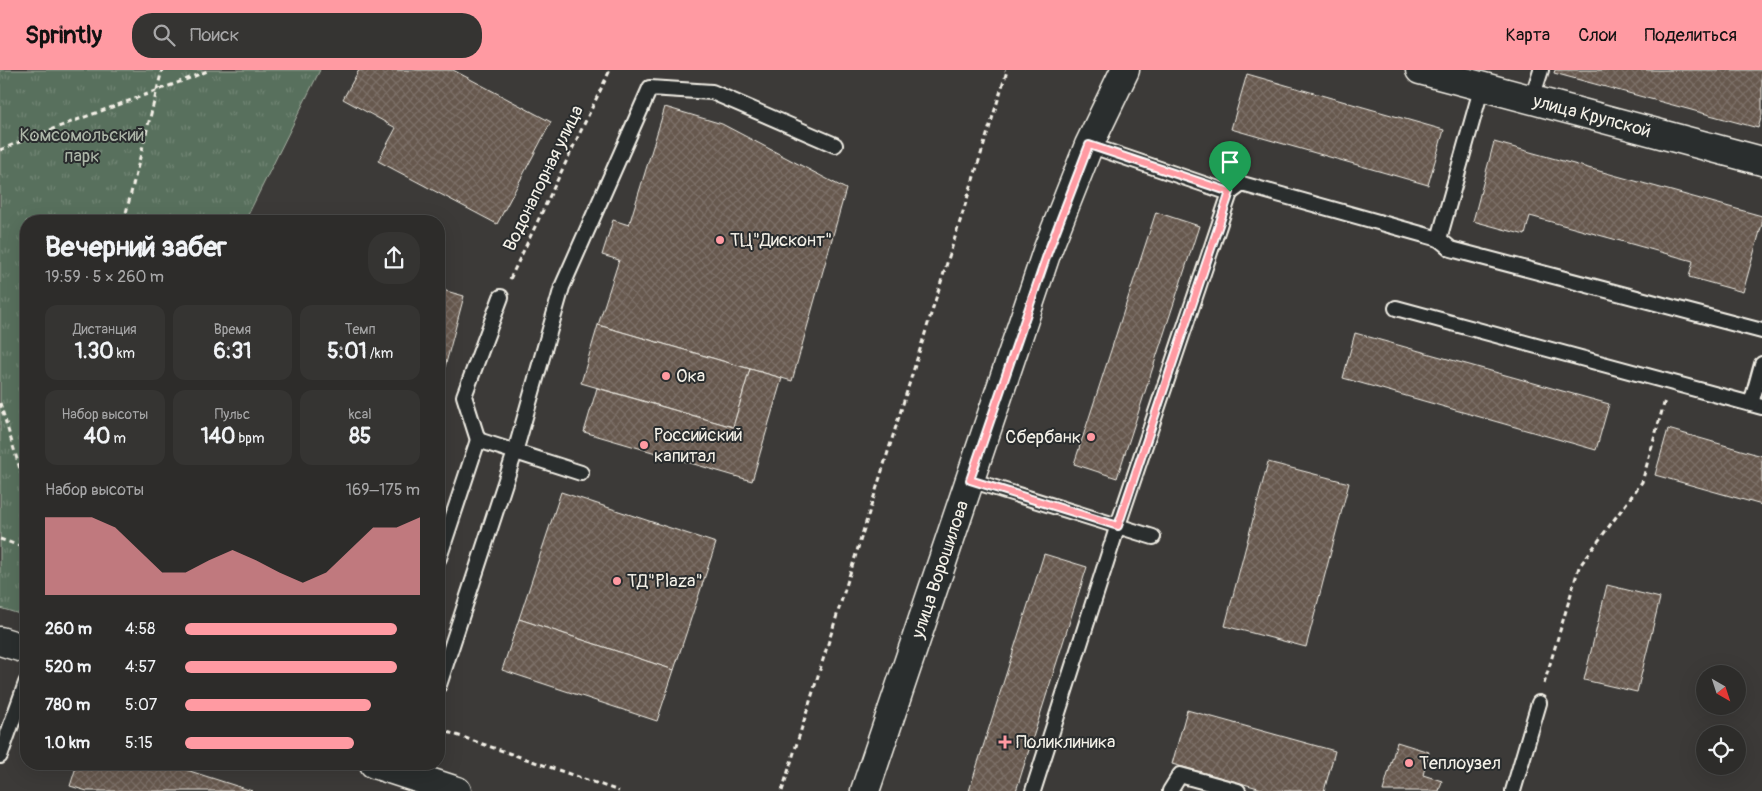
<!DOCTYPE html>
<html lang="ru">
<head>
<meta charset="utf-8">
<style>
  body { margin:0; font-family:Pangolin,sans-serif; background:#353432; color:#f1f3f6; height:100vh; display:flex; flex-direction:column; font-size:19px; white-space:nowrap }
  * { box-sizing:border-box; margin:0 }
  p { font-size:16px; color:#a7a7a8 }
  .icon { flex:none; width:28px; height:28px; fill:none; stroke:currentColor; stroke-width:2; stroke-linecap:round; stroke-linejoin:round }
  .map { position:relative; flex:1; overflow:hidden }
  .drawer { position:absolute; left:20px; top:145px; width:425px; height:555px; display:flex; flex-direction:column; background:#2d2c2a; border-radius:20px; box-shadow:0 5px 20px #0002,0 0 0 1px #484847 }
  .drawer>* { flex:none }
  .needle { width:32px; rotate:141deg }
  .tools { position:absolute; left:1696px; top:595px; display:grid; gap:10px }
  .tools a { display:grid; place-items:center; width:50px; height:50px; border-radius:50%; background:#2d2c2a; box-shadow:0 5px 20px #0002,0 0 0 1px #484847; font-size:25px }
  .pin { position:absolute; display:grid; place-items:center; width:42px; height:42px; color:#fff; margin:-51px -21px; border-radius:50% 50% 50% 0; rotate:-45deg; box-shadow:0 0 5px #0007 }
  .pin .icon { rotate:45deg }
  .round { display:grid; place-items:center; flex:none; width:52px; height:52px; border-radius:20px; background:#353432 }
  .headline { display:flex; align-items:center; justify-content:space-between; height:85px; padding:0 25px }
  h1 { font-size:28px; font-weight:700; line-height:38px }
  .metrics { display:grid; grid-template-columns:repeat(3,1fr); gap:8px; height:85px; padding:5px 25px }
  .metrics div { display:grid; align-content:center; border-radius:12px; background:#353432; text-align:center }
  .metrics b { font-size:21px; font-weight:700 }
  .metrics small { font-size:14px; font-weight:400 }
  .metrics p { font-size:14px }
  .chart { height:140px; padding:10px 25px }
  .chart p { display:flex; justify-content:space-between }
  .chart svg { width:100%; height:90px; margin-top:5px; fill:#ff9aa2; opacity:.7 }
  ul { padding:0 25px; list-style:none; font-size:16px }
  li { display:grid; grid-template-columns:80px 60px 1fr; align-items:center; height:38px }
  li i { height:12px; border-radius:6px; background:#ff9aa2 }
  header { display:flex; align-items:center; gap:30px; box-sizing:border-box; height:70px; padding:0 25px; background:#ff9aa2; color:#111 }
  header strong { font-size:24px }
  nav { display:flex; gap:28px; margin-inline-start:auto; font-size:18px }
  .search { width:350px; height:45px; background:#353432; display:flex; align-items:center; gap:12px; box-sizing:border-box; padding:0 18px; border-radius:20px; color:#a7a7a8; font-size:19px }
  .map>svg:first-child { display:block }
  .park { fill:url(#park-tufts); stroke:#a6b0a2 }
  .building { fill:url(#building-cross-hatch); stroke:#f4f1e8 }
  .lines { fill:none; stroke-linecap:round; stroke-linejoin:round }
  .service-casing { stroke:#f4f1e8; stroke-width:18 }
  .minor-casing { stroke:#f4f1e8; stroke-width:31 }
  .secondary-casing { stroke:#f4f1e8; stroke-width:31 }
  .path { stroke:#f4f1e8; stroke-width:3; stroke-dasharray:5 4; stroke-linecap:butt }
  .service { stroke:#2a2d2e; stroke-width:14 }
  .minor { stroke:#2a2d2e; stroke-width:28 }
  .secondary { stroke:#2a2d2e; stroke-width:28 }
  .route-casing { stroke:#fff; stroke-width:10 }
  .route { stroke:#ff9aa2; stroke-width:6 }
  .poi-dot { fill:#ff9aa2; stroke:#2a2d2e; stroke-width:2 }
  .labels { text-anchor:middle; stroke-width:4; stroke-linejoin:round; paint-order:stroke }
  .street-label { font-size:18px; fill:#f4f1e8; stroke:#2a2d2e }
  .park-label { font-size:18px; fill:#aeb7a9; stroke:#2a2d2e }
  .poi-label { font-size:18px; fill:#f4f1e8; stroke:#2a2d2e; text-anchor:start }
</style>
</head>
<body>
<header>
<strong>Sprintly</strong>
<div class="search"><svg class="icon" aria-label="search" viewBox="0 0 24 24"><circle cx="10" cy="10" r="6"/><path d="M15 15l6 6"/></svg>Поиск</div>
<nav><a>Карта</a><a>Слои</a><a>Поделиться</a></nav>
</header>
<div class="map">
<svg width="1762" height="721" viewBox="0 0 1762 721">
  <defs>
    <pattern id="park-tufts" width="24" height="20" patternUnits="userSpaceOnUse" patternTransform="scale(1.25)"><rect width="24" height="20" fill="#59705d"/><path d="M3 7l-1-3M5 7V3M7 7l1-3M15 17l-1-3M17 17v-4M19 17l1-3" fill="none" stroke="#718574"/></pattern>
    <pattern id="building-cross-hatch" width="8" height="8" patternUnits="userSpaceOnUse" patternTransform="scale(1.25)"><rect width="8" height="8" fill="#66584e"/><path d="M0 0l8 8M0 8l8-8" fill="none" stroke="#7c7068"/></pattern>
  </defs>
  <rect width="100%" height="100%" fill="#3c3a38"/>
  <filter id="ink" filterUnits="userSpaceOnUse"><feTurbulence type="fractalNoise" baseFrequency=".02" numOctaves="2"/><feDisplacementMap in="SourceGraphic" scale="10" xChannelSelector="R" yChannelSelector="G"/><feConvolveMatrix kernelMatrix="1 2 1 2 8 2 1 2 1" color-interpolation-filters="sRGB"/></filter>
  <g filter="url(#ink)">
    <!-- park -->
    <polygon class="park" points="0,0 320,0 245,151 26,151 26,546 0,538"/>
    <!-- building -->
    <g class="building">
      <polygon points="359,0 453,0 551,52 497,154 378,91 396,58 343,29"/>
      <polygon points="1555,0 1762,0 1762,45 1758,58 1554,3"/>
      <polygon points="1247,4 1444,60 1428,115 1231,59"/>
      <polygon points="665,37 722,54 846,119 792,311 598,255 619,190 602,185 613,150 629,155"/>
      <polygon points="1494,72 1762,146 1762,154 1743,222 1689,207 1693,191 1530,146 1525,165 1473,151"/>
      <polygon points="1156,142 1199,156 1117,408 1074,394"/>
      <polygon points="439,219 464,226 445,297 439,296"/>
      <polygon points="598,255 750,299 733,357 581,313"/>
      <polygon points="1355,263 1609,334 1596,380 1343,308"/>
      <polygon points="750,299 782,308 752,411 584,362 597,318 733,357"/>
      <polygon points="1668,359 1762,386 1762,435 1655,405"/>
      <polygon points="1268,392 1349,413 1306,577 1225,556"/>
      <polygon points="561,422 716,473 674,600 519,549"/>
      <polygon points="1044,484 1087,497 1016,721 969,721"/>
      <polygon points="1607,515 1660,528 1637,622 1584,610"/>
      <polygon points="519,549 674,600 657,651 502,600"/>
      <polygon points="1187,640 1335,681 1324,721 1269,721 1172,694"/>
      <polygon points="1397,672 1429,682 1423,705 1442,711 1439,721 1383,721"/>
      <polygon points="77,694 168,694 252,721 87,721 70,716"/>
    </g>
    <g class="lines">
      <defs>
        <g id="service">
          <polyline points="1531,31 1541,0"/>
          <polyline points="1230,123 1242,114 1439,169 1482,16"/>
          <polyline points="1439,169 1451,179 1762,261"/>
          <polyline points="1396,238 1762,337"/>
          <polyline points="1751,334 1762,294"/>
          <polyline points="478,370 464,326 501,227"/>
          <polyline points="970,410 1153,467"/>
          <polyline points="439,488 478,370 581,403"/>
          <polyline points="439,615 515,382 562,217 650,18 712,22 835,75"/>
          <polyline points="0,686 26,613"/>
          <polyline points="1033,721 1118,455 1230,123 1089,75"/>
          <polyline points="1170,721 1180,705 1238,721"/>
          <polyline points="1513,721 1539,633"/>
        </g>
        <g id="minor">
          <path id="s1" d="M1420,0L1762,91"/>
          <polyline points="0,571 26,579"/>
          <polyline points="374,694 457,721"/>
        </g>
        <g id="secondary">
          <path id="s2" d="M865,721L1047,181L1089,75L1125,0"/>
        </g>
      </defs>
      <!-- service casing -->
      <use href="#service" class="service-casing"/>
      <!-- minor casing -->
      <use href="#minor" class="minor-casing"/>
      <!-- secondary casing -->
      <use href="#secondary" class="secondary-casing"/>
      <!-- path -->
      <g class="path">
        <path d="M0,80C69,51 141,28 210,0"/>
        <polyline points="124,151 162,0"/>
        <polyline points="510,209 610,0"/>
        <polyline points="0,333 26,419"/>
        <polyline points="0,469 26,478"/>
        <polyline points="1544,614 1579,497 1642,412 1665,330"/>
        <polyline points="439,659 619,721"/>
        <polyline points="782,721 1007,1 1005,0"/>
      </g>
      <!-- service -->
      <use href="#service" class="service"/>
      <!-- minor -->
      <use href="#minor" class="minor"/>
      <!-- secondary -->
      <use href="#secondary" class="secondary"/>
    </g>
  </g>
  <g class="lines" filter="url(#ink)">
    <defs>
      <polygon id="route" points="1089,75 1230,122 1118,456 970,410 1048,182"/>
    </defs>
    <!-- route casing -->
    <use href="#route" class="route-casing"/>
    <!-- route -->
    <use href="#route" class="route"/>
  </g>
  <!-- markers -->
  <g class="poi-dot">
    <circle cx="720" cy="170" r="5"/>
    <circle cx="666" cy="306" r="5"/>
    <circle cx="1091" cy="367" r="5"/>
    <circle cx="644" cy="375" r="5"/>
    <circle cx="617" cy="511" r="5"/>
    <path d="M1002.5 664.5h5v5h5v5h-5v5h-5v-5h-5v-5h5z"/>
    <circle cx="1409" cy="693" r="5"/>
  </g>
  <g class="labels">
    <!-- street labels -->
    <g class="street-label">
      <text dy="6" stroke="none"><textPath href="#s1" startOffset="178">улица Крупской</textPath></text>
      <text transform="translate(543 108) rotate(-64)" y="6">Водонапорная улица</text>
      <text dy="6" stroke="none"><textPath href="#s2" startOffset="234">улица Ворошилова</textPath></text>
    </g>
    <!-- park labels -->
    <g class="park-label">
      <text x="82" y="71">Комсомольский<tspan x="82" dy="21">парк</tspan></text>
    </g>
    <!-- poi labels -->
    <g class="poi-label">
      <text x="730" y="176">ТЦ"Дисконт"</text>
      <text x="676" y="312">Ока</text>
      <text x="654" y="371">Российский<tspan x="654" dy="21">капитал</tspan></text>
      <text x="1081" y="373" text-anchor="end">Сбербанк</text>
      <text x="627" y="517">ТД"Plaza"</text>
      <text x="1016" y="678">Поликлиника</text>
      <text x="1419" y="699">Теплоузел</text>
    </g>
  </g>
</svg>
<div class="tools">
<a><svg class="needle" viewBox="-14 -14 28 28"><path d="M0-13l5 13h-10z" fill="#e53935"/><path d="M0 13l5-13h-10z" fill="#a7a7a8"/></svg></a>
<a><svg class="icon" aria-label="locate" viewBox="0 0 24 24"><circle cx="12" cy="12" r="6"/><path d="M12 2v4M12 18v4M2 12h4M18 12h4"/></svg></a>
</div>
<div class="pin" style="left:1230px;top:122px;background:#1e9e55"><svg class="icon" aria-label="arrive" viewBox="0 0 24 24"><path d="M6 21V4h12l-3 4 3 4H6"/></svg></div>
<section class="drawer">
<div class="headline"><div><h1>Вечерний забег</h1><p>19:59 · 5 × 260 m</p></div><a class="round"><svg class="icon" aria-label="share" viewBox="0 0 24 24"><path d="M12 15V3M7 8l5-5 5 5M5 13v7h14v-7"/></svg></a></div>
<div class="metrics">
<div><p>Дистанция</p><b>1.30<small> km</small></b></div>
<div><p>Время</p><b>6:31</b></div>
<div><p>Темп</p><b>5:01<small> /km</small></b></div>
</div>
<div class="metrics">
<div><p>Набор высоты</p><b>40<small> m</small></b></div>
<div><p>Пульс</p><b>140<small> bpm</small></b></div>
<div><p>kcal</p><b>85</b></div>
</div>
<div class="chart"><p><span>Набор высоты</span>169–175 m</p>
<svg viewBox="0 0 160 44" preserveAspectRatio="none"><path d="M0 44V6L10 6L20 6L30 11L40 22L50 33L60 33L70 27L80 22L90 27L100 33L110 38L120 33L130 22L140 11L150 11L160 6V44z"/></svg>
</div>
<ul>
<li><b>260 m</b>4:58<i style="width:90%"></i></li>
<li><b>520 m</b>4:57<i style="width:90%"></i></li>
<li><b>780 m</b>5:07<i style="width:79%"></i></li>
<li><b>1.0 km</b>5:15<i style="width:72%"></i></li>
</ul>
</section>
</div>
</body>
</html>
